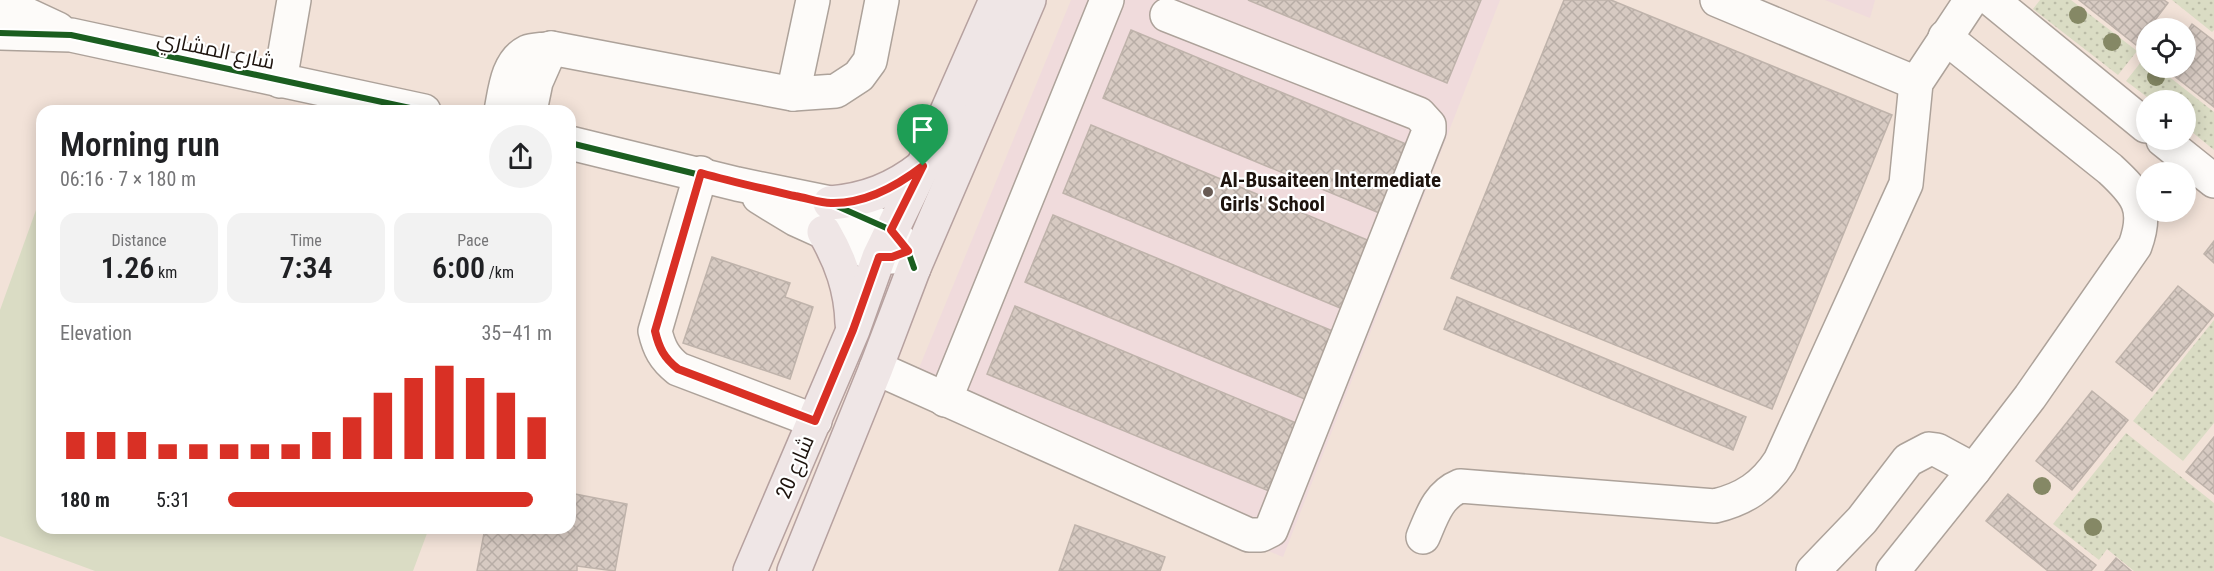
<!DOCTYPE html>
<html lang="en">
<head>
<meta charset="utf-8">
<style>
  body { margin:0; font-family:"Roboto Condensed",Cairo,sans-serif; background:#f2f2f2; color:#202124; height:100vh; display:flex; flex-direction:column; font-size:22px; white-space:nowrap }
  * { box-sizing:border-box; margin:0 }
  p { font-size:20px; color:#757577 }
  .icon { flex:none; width:33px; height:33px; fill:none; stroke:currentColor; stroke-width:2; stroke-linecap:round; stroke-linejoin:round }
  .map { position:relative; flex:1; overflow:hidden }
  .drawer { position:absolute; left:36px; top:105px; width:540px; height:429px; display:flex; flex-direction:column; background:#fff; border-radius:18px; box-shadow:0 3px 15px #0003 }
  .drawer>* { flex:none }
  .buttons { position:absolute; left:2136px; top:18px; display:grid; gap:12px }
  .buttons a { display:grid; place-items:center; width:60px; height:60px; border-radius:50%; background:#fff; box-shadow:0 3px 15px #0003; font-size:30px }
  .pin { position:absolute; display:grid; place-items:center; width:51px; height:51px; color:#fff; margin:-62px -26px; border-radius:50% 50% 50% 0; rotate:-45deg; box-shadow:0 0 6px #0007 }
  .pin .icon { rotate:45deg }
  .round { display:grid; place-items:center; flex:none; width:63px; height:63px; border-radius:32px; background:#f2f2f2 }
  .summary { display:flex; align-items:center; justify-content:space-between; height:102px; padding:0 24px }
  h1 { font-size:33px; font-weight:600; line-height:45px }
  .figures { display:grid; grid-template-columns:repeat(3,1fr); gap:9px; height:102px; padding:6px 24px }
  .figures div { display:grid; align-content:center; border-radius:15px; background:#f2f2f2; text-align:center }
  .figures b { font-size:30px; font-weight:600 }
  .figures small { font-size:16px; font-weight:400 }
  .figures p { font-size:16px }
  .chart { height:168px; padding:12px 24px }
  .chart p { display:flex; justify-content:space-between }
  .chart svg { width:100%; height:108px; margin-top:6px; stroke:#d93025; stroke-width:6 }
  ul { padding:0 24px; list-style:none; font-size:20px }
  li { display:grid; grid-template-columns:96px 72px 1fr; align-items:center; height:45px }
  li i { height:15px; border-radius:8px; background:#d93025 }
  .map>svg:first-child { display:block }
  .education { fill:#f0dbdc }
  .grass { fill:url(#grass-dots) }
  .garden { fill:#dadcc4 }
  .building { fill:url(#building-cross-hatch); stroke:#bfb3ab; stroke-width:1.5 }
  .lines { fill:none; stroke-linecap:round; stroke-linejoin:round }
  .minor-casing { stroke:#ada29a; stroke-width:36 }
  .major-casing { stroke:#b6a19f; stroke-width:36 }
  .minor { stroke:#fdfbf9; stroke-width:33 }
  .major { stroke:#efe6e6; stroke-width:33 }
  .cycleway-casing { stroke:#fff; stroke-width:10 }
  .cycleway { stroke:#1b5e20; stroke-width:6 }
  .tree { fill:#858865 }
  .route-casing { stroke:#fff; stroke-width:12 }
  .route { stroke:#d93025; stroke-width:8 }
  .poi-dot { fill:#685b54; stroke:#fff; stroke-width:2 }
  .labels { text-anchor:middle; stroke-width:4.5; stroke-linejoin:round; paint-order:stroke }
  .street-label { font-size:21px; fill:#1d130d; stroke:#fff }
  .poi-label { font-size:21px; font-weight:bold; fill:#1d130d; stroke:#fff; text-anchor:start }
</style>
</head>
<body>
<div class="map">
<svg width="2214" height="571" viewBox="0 0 2214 571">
  <defs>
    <pattern id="grass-dots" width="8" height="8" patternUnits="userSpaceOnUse" patternTransform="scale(1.5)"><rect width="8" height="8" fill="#dadcc4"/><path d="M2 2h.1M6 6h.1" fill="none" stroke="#bbbca7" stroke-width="1.8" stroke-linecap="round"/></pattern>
    <pattern id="building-cross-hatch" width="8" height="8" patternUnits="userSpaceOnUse" patternTransform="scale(1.5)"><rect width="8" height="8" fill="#d7cac2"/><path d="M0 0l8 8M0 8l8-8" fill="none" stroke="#b8ada6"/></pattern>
  </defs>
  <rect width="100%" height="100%" fill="#f2e2d8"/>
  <!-- education -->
  <g class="education">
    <polygon points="1071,0 1500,0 1283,557 1071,470 912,385"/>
    <polygon points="1825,0 1875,0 1870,18"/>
  </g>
  <!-- grass -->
  <g class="grass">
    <polygon points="2040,0 2071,0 2137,51 2118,75 2033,9"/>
    <polygon points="2172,0 2214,0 2214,30 2212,32"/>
    <polygon points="2145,57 2146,59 2146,68 2158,68 2214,112 2214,150 2186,127 2186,100 2151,100 2126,81"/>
    <polygon points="2214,320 2214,423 2183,461 2133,421"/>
    <polygon points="2126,433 2214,503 2214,571 2134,571 2107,549 2099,560 2053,524"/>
  </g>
  <!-- garden -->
  <polygon class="garden" points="36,210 42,212 42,528 429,528 413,571 95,571 0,536 0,310"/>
  <!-- building -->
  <g class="building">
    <polygon points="1248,0 1481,0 1447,83"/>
    <polygon points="1564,0 1611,0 1892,115 1772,409 1451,278"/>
    <polygon points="2079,0 2164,0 2168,3 2136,45"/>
    <polygon points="2192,24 2214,41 2214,107 2164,68 2186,68 2186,33"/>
    <polygon points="1131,30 1413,147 1384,215 1103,98"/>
    <polygon points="1091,125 1372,242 1345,310 1063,193"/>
    <polygon points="1053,215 1335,332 1307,400 1025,282"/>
    <polygon points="2214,241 2214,263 2204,254"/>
    <polygon points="712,257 790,283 785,297 813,307 790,379 683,343"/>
    <polygon points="2178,286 2214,315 2152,391 2116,362"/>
    <polygon points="1457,297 1746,417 1733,450 1444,329"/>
    <polygon points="1015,306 1296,423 1269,491 987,374"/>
    <polygon points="2092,391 2128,420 2072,490 2036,461"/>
    <polygon points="2214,437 2214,494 2186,472"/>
    <polygon points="570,493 627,504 615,571 577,566 577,571 477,571 485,528 570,528"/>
    <polygon points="2008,494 2096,565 2091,571 2048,571 1986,521"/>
    <polygon points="1075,525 1165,557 1160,571 1059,571"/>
    <polygon points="2116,558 2131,571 2105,571"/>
  </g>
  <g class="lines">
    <defs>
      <g id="minor">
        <polyline points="1717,0 1916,83"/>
        <polyline points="1992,0 2146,126"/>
        <polyline points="0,2 58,29"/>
        <polyline points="0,33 71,35 424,111"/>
        <polyline points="280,81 294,0"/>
        <polyline points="793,94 813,0"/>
        <path d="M501,111C505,91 507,62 527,52C534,49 544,50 551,48L793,94L836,91L859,76L870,61L882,0"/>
        <polyline points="530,111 536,82 551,48"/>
        <polyline points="2163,140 2214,181"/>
        <polyline points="570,143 737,184 830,203 891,230 908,251 914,268"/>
        <path d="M701,173L655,331C659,348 664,358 678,369L815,421"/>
        <polyline points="759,197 795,219 879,257 892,257 906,252"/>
        <polyline points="876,368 1249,535 1261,535 1271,530 1429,131 1429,125 1419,114 1167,15"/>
        <polyline points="945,400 1107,0"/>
        <path d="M1423,537C1432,516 1438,495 1460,486L1715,506C1744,499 1764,486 1780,461L1906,184L1916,83L1971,0"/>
        <path d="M1813,571L1862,520L1908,460L1929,449L1937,450L1974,470L2030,397L2135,246C2149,208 2137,194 2110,169L1945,37"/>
        <polyline points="1893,571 1974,470"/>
      </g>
      <g id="major">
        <path d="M830,203C866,200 894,189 922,167"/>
        <path d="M824,232C841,261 851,289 852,323"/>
        <polyline points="750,571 853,330 879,257 923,166 996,0"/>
        <polyline points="794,571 876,368 914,268 1029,0"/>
      </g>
    </defs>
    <!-- minor casing -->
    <use href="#minor" class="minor-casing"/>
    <!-- major casing -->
    <use href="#major" class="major-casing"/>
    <!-- minor -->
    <use href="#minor" class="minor"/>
    <!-- major -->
    <use href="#major" class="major"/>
    <defs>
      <g id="cycleway">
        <polyline points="0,33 71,35 424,111"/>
        <polyline points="570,143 737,184 830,203 891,230 908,251 914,268"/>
      </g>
    </defs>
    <!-- cycleway casing -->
    <use href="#cycleway" class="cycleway-casing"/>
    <!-- cycleway -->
    <use href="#cycleway" class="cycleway"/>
  </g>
  <!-- trees -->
  <g class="tree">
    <circle cx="2078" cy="15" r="9"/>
    <circle cx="2112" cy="42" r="9"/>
    <circle cx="2156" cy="77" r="9"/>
    <circle cx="2042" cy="486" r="9"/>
    <circle cx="2093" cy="527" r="9"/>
  </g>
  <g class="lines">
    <defs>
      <path id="route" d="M923,166L891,230L908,251L892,257H879L853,330L815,421L678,369C664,358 659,348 655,331L701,173C732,182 764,189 795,196C807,198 820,203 831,203C866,204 897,186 923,166Z"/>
    </defs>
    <!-- route casing -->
    <use href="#route" class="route-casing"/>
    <!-- route -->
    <use href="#route" class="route"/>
  </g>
  <!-- markers -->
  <circle class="poi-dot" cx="1208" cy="192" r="6"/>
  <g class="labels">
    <!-- street labels -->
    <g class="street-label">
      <text transform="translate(216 50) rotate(12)" y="7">شارع المشاري</text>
      <text transform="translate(795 467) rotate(-67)" y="7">شارع 20</text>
    </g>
    <!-- poi labels -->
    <g class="poi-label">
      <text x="1220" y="187">Al-Busaiteen Intermediate<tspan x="1220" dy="24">Girls' School</tspan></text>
    </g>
  </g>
</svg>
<div class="buttons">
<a><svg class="icon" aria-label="locate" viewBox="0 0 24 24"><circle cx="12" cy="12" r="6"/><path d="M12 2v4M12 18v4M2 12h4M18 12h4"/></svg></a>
<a>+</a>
<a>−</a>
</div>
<div class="pin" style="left:923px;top:166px;background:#1e9e55"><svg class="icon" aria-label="arrive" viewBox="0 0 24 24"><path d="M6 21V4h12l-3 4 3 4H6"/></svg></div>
<section class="drawer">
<div class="summary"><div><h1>Morning run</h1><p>06:16 · 7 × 180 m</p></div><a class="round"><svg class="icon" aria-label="share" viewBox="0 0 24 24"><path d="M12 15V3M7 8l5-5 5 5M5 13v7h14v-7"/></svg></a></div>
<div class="figures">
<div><p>Distance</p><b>1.26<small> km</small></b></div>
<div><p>Time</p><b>7:34</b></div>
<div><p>Pace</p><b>6:00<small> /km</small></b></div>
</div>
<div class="chart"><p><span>Elevation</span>35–41 m</p>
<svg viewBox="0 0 160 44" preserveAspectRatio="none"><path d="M5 44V33M15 44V33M25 44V33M35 44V38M45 44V38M55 44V38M65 44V38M75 44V38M85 44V33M95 44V27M105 44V17M115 44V11M125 44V6M135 44V11M145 44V17M155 44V27"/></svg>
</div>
<ul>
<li><b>180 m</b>5:31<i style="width:94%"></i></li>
</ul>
</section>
</div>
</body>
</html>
